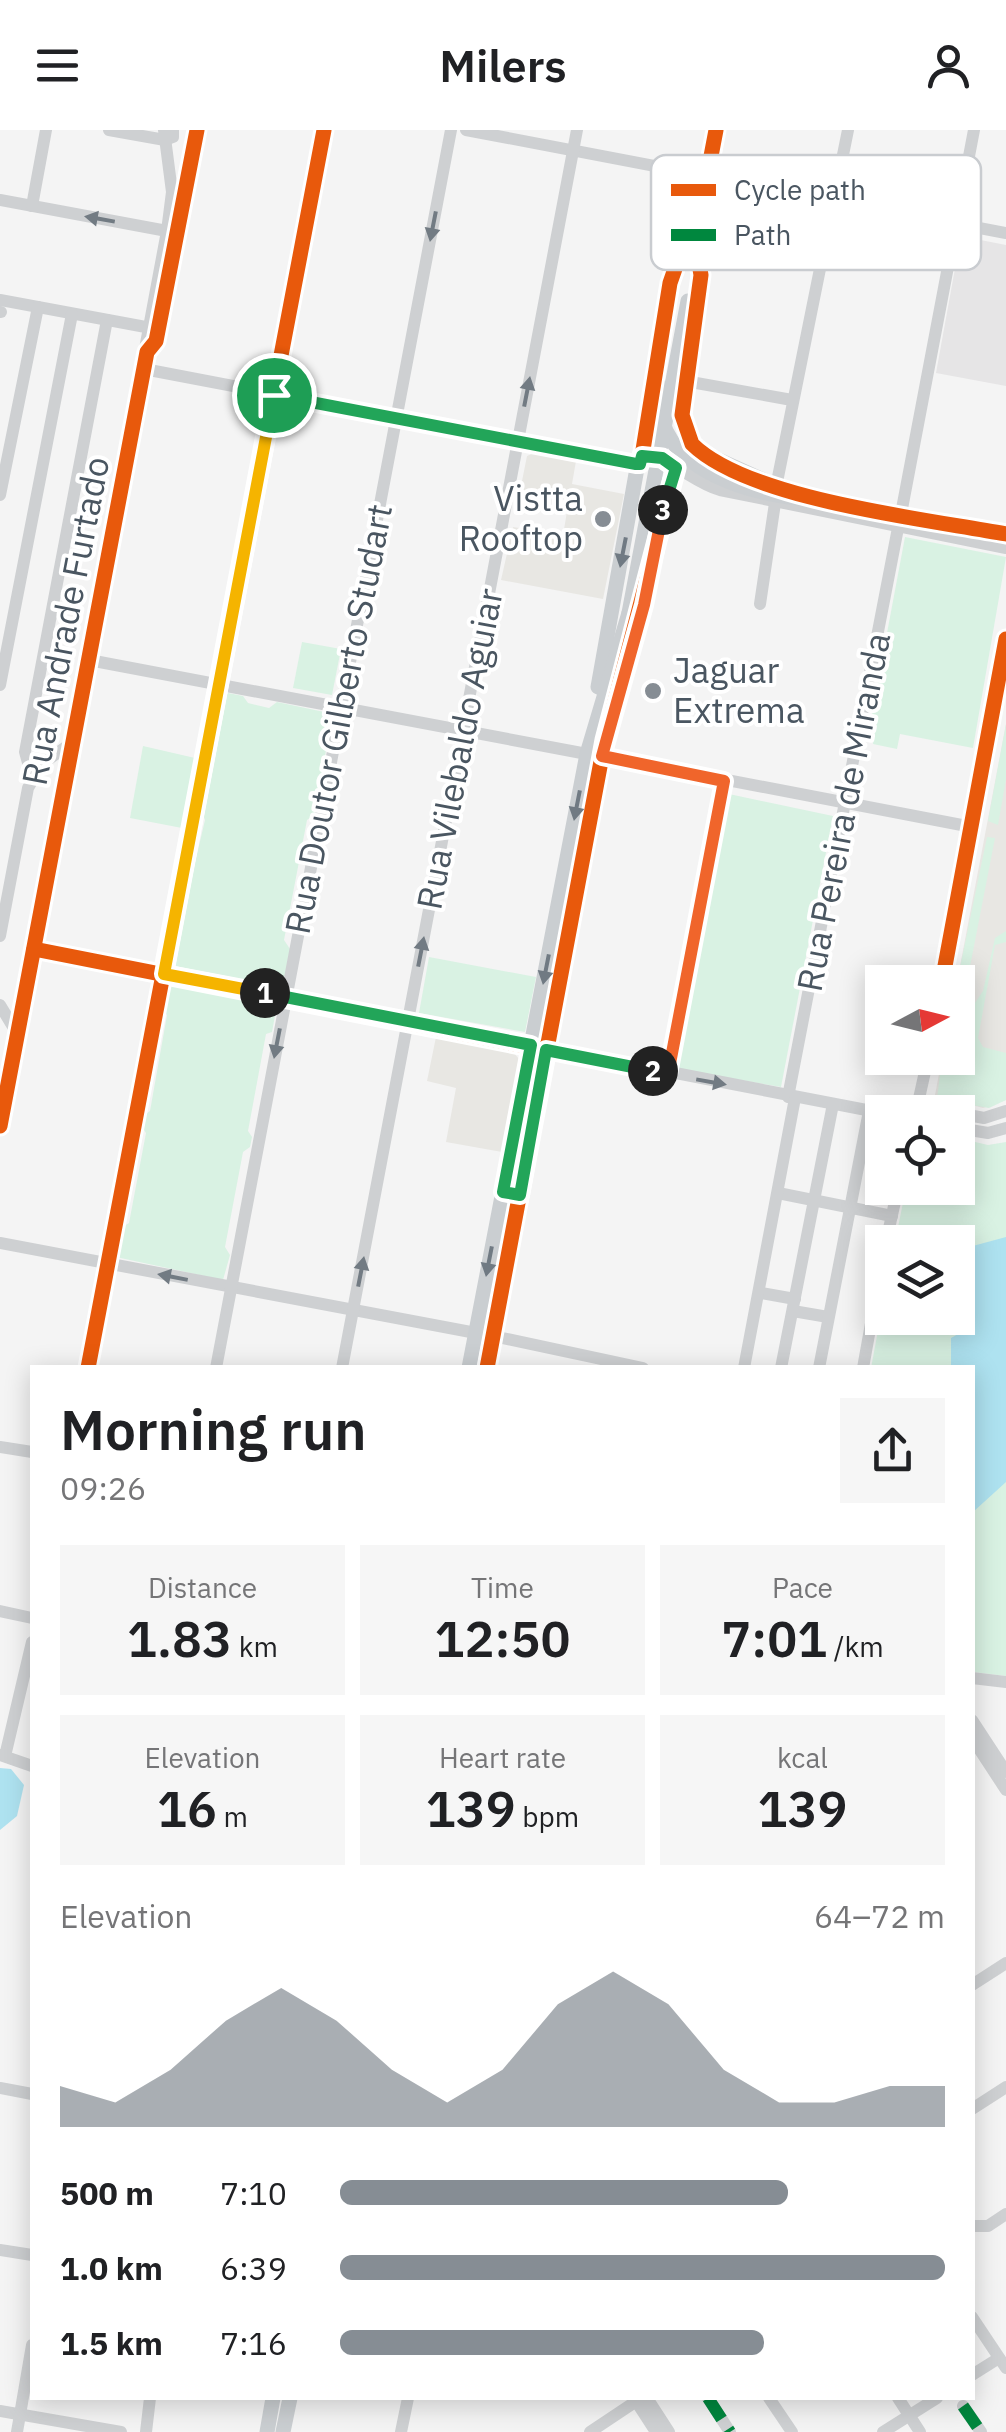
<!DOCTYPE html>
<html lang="en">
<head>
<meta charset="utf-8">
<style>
  body { margin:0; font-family:"IBM Plex Sans",sans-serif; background:#f6f6f6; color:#202124; height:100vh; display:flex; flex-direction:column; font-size:38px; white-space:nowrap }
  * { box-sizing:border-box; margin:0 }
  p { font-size:32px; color:#757577 }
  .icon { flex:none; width:55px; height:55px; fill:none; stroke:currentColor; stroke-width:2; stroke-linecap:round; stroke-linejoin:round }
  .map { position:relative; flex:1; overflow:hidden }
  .drawer { position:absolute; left:30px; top:1235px; width:945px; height:1035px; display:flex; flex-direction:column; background:#fff; border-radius:0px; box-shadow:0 5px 25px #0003 }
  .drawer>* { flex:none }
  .needle { width:65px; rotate:83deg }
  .controls { position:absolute; left:865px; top:835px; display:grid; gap:20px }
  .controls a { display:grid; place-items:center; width:110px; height:110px; border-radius:0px; background:#fff; box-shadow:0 5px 25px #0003; font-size:50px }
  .pin { position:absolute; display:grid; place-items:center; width:85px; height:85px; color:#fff; margin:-42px; border:5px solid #fff; border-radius:50%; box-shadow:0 2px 10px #0007 }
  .km { position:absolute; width:50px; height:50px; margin:-25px; border-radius:50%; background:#222; color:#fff; font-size:28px; line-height:50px; text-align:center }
  .round { display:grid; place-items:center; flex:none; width:105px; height:105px; border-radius:0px; background:#f6f6f6 }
  .overview { display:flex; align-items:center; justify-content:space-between; height:170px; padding:0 30px }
  h1 { font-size:55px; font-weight:600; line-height:75px }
  .metrics { display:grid; grid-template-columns:repeat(3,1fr); gap:15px; height:170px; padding:10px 30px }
  .metrics div { display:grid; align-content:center; border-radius:0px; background:#f6f6f6; text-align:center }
  .metrics b { font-size:50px; font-weight:600 }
  .metrics small { font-size:28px; font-weight:400 }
  .metrics p { font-size:28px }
  .chart { height:280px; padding:20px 30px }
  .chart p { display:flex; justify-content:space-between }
  .chart svg { width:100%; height:180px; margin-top:10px; fill:#868d94; opacity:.7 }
  ul { padding:0 30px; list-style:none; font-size:32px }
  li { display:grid; grid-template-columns:160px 120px 1fr; align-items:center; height:75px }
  li i { height:25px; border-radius:12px; background:#868d94 }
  header { display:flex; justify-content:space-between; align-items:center; height:130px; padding:0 30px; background:#fff; font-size:45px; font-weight:600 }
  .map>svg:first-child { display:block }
  .commercial { fill:#e8e7e3 }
  .education { fill:#e6e5e6 }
  .green { fill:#d9f2e3 }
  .water { fill:#aee2f0 }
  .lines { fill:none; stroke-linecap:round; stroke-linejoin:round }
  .minor { stroke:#ced0d2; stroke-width:12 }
  .major { stroke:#caced1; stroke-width:15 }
  .major-bridge { stroke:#caced1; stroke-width:15 }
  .quiet { stroke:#00873e; stroke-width:12; stroke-dasharray:25 12; stroke-linecap:butt }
  .cycleway-casing { stroke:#fff; stroke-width:21 }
  .cycleway { stroke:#e8590c; stroke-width:15 }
  .oneway { fill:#727b83 }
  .oneway2 { fill:#707a83 }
  .split-1-casing { stroke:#fff; stroke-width:20 }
  .split-2-casing { stroke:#fff; stroke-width:20 }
  .split-3-casing { stroke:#fff; stroke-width:20 }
  .split-4-casing { stroke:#fff; stroke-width:20 }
  .split-1 { stroke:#f5b400; stroke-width:12 }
  .split-2 { stroke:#22a559; stroke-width:12 }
  .split-3 { stroke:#f0652b; stroke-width:12 }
  .split-4 { stroke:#22a559; stroke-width:12 }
  .poi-dot { fill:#868d94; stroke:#fff; stroke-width:4 }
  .labels { text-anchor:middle; stroke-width:8; stroke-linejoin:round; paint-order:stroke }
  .poi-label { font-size:35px; fill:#4a5661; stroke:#fff; text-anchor:end }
  .street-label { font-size:35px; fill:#4a5661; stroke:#fff }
  .key { fill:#fff; stroke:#c9ccd0; stroke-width:2.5 }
  .key-label { font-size:28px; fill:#4a5661 }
</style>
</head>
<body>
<header><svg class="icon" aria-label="menu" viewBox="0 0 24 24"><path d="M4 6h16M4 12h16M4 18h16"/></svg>Milers<svg class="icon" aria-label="person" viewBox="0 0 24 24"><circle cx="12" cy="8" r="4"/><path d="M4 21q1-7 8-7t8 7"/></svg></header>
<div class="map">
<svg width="1006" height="2302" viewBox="0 0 1006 2302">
  <rect width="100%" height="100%" fill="#f4f4f4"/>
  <!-- commercial -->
  <g class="commercial">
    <polygon points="534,323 576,331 572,354 624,364 603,469 501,450 513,397 563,405 569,370 520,361 527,326"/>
    <polygon points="1006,594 1006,970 983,978 935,965 942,928 958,928 957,852"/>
    <polygon points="436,907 513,922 519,929 502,1022 446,1012 456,958 427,951"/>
  </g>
  <!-- education -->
  <polygon class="education" points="965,107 1006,115 1006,256 936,243 960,111"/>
  <!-- green -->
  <g class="green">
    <polygon points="905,407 1006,427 973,618 900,604 897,619 873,614 875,600 869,599"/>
    <polygon points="302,512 341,519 332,565 293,558"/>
    <polygon points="228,563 243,566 248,573 269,578 277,572 329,583 332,588 314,685 307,690 284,810 290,819 283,856 278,859 175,840 171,835 205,690 200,679 222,569"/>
    <polygon points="1006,594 1006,649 998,695 988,691"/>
    <polygon points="143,616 195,628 182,698 130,688"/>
    <polygon points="729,664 833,686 781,957 678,939"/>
    <polygon points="987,707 995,708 967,852 958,871 957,852"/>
    <polygon points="1006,801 1006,812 995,815 978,908 983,917 1006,923 1006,970 989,978 937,969 942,928 958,928 958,898 983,861 995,808"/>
    <polygon points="429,827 536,847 525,902 419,883"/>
    <polygon points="175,853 277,875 272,902 266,904 248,1001 252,1007 250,1017 243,1022 225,1117 230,1125 223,1150 116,1127 121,1098 129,1093 146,1003 141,995 143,986 150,981 167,885 163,879 167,856"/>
    <polygon points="958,1008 988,1015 1006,1012 1006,1546 973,1542 972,1238 871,1238 882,1179 882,1188 958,1188 958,1112 895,1112 906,1058 958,1058"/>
  </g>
  <!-- water -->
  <g class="water">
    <polygon points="1006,1107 1006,1352 973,1382 972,1238 951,1237 951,1208 960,1203 962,1193 954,1188 958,1188 958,1120"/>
    <polygon points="0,1638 11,1639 24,1655 17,1686 0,1700"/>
  </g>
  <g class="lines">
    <!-- minor -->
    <g class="minor">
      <polyline points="109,0 165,10 173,7 173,0"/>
      <polyline points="466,0 1006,103"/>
      <polyline points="0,70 167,101"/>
      <polyline points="32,76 46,0"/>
      <polyline points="0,170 151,198"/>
      <polyline points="0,182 1,182"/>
      <polyline points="160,189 197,0"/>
      <polyline points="144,239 640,334"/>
      <polyline points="685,251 792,270"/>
      <path d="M642,326C670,326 692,352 720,360L1006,418"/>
      <polyline points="776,357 848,0"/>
      <polyline points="0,365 38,177"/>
      <polyline points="808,369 1006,404"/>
      <polyline points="901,384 974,0"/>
      <polyline points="760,474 775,373"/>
      <polyline points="89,530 587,624"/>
      <polyline points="0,555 72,184"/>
      <polyline points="602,626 972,697"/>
      <polyline points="32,647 25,622 107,190"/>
      <polyline points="0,806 28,658 42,634 74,611"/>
      <polyline points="34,819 882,983"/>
      <polyline points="942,852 1006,509"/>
      <polyline points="0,875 18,905"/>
      <polyline points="668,944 725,651"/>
      <polyline points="788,967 898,398"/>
      <polyline points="919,976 954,982"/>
      <polyline points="916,982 928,928"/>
      <polyline points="958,983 984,988 1006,981"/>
      <polyline points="0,996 167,101 172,62 164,0"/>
      <polyline points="958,998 988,1003 1006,998"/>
      <polyline points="778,1063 892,1086"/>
      <polyline points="886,1112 898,1058"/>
      <polyline points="0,1113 476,1203"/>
      <polyline points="761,1163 795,1169"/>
      <polyline points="793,1181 828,1187"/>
      <polyline points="493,1206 643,1238"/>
      <polyline points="88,1238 324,0"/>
      <polyline points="216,1238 451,0"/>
      <polyline points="342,1238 577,0"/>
      <polyline points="744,1238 795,968"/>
      <polyline points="781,1238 833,974"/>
      <polyline points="819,1238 869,981"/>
      <polyline points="863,1238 882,1132"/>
      <polyline points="0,1317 32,1322"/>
      <polyline points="0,1481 32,1488"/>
      <polyline points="972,1548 1006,1552"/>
      <polyline points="972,1590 1006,1642"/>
      <polyline points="972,1608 1006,1660"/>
      <polyline points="0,1625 32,1636"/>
      <polyline points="5,1626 32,1512"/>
      <polyline points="972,1855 1006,1833"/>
      <polyline points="0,1958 32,1964"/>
      <polyline points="972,1979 1006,1957"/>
      <polyline points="972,2096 988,2096 1006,2084"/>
      <polyline points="0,2120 32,2125"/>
      <polyline points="972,2187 1006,2238"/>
      <polyline points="972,2245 999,2228"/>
      <polyline points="634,2268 656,2302"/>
      <polyline points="647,2268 669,2302"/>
      <polyline points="708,2268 730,2302"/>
      <polyline points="769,2268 792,2302"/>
      <polyline points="898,2268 920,2302"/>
      <polyline points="963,2276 981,2302"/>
      <polyline points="0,2281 121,2302"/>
      <polyline points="17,2302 32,2215"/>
      <polyline points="146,2302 150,2268"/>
      <polyline points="401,2302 408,2268"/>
      <polyline points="590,2302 641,2268"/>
      <polyline points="883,2302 937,2268"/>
    </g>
    <!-- major -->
    <g class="major">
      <polyline points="695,110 701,145 683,296 699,321 783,359"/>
      <polyline points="694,119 716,0"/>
      <path d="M661,257C647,335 746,365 808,369"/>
      <polyline points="598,557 670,153 677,133 695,110"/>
      <polyline points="469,1238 587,624 629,483"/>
      <polyline points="487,1238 605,610 676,338"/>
      <polyline points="267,2302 273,2268"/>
      <polyline points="283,2302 290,2268"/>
    </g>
    <!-- major-bridge -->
    <polyline class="major-bridge" points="629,483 688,171"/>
    <!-- quiet -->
    <g class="quiet">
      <polyline points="708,2268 730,2302"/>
      <polyline points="963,2276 981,2302"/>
    </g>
    <defs>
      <g id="cycleway">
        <path d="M716,0L695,110L701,145L682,285L692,314C749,370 926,389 1006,404"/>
        <polyline points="34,819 546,920"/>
        <polyline points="942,852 1006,509"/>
        <polyline points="0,996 147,222 156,211 197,0"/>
        <polyline points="88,1238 324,0"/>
        <polyline points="487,1238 605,610 676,338 662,328 642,326 670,153 677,133 695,110"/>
      </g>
    </defs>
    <!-- cycleway casing -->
    <use href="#cycleway" class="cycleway-casing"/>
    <!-- cycleway -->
    <use href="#cycleway" class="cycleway"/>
  </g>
  <!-- one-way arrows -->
  <defs><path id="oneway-solid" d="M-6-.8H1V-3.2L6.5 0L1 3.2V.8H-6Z" transform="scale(2.5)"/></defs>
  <g class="oneway">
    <use href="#oneway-solid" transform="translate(100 89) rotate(-170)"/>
    <use href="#oneway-solid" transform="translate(433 96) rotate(101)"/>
    <use href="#oneway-solid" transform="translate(527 262) rotate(-79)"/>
    <use href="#oneway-solid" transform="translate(421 822) rotate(-79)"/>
    <use href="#oneway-solid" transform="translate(277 913) rotate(101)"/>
    <use href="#oneway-solid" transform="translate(711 952) rotate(10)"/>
    <use href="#oneway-solid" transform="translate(361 1142) rotate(-79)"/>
    <use href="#oneway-solid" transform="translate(173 1147) rotate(-169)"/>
  </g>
  <g class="oneway2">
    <use href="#oneway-solid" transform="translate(623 422) rotate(101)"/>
    <use href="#oneway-solid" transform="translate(577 675) rotate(101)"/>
    <use href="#oneway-solid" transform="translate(546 839) rotate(101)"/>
    <use href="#oneway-solid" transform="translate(489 1131) rotate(101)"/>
  </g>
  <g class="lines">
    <defs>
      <polyline id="split-1" points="265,863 164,844 274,265"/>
      <polyline id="split-2" points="265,863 531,915 503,1062 520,1065 546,920 653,941"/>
      <polyline id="split-3" points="653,941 668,944 724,651 602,626 644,475 663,380"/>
      <polyline id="split-4" points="274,265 636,334 640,334 642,326 662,328 676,338 663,380"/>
    </defs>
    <!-- split-1 casing -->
    <use href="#split-1" class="split-1-casing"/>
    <!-- split-2 casing -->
    <use href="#split-2" class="split-2-casing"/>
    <!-- split-3 casing -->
    <use href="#split-3" class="split-3-casing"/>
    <!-- split-4 casing -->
    <use href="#split-4" class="split-4-casing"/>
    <!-- split-1 -->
    <use href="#split-1" class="split-1"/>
    <!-- split-2 -->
    <use href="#split-2" class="split-2"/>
    <!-- split-3 -->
    <use href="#split-3" class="split-3"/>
    <!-- split-4 -->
    <use href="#split-4" class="split-4"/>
  </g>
  <!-- markers -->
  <g class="poi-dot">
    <circle cx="603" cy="389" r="10"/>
    <circle cx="653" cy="561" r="10"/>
  </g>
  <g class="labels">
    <!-- poi labels -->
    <g class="poi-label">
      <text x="583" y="381">Vistta<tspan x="583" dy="40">Rooftop</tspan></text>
      <text x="673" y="553" text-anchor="start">Jaguar<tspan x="673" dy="40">Extrema</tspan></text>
    </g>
    <!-- street labels -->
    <g class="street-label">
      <text transform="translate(66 491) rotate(-79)" y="12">Rua Andrade Furtado</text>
      <text transform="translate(339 589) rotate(-79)" y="12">Rua Doutor Gilberto Studart</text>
      <text transform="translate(460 619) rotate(-79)" y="12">Rua Vilebaldo Aguiar</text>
      <text transform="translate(844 682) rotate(-79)" y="12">Rua Pereira de Miranda</text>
    </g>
  </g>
  <!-- legend -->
  <rect x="651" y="25" width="330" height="115" rx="15" class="key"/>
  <rect x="671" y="54" width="45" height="12" fill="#e8590c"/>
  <rect x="671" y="99" width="45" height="12" fill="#00873e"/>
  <g class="key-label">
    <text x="734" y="70">Cycle path</text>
    <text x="734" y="115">Path</text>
  </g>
</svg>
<div class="controls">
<a><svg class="needle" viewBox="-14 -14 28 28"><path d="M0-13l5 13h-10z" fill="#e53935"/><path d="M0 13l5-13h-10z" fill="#757577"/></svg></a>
<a><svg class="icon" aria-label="locate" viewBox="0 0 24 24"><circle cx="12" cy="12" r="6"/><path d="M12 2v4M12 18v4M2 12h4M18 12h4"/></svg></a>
<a><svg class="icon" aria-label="layers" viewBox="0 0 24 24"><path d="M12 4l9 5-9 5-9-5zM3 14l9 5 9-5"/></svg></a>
</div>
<div class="pin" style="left:274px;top:265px;background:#1e9e55"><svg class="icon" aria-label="arrive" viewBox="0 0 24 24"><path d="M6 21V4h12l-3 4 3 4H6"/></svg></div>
<b class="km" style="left:265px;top:863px">1</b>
<b class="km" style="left:653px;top:941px">2</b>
<b class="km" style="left:663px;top:380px">3</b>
<section class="drawer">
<div class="overview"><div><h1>Morning run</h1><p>09:26</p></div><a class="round"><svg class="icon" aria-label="share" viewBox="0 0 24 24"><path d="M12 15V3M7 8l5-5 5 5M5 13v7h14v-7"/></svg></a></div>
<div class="metrics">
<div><p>Distance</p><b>1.83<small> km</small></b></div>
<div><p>Time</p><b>12:50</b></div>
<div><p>Pace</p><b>7:01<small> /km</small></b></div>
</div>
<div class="metrics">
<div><p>Elevation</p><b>16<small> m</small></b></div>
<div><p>Heart rate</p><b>139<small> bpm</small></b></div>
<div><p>kcal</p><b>139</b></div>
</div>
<div class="chart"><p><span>Elevation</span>64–72 m</p>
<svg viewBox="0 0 160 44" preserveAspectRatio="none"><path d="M0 44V34L10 38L20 30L30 18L40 10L50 18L60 30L70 38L80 30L90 14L100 6L110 14L120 30L130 38L140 38L150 34L160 34V44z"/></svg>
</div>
<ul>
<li><b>500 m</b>7:10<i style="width:74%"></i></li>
<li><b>1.0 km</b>6:39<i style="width:100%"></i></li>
<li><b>1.5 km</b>7:16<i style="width:70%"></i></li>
</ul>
</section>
</div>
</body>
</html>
